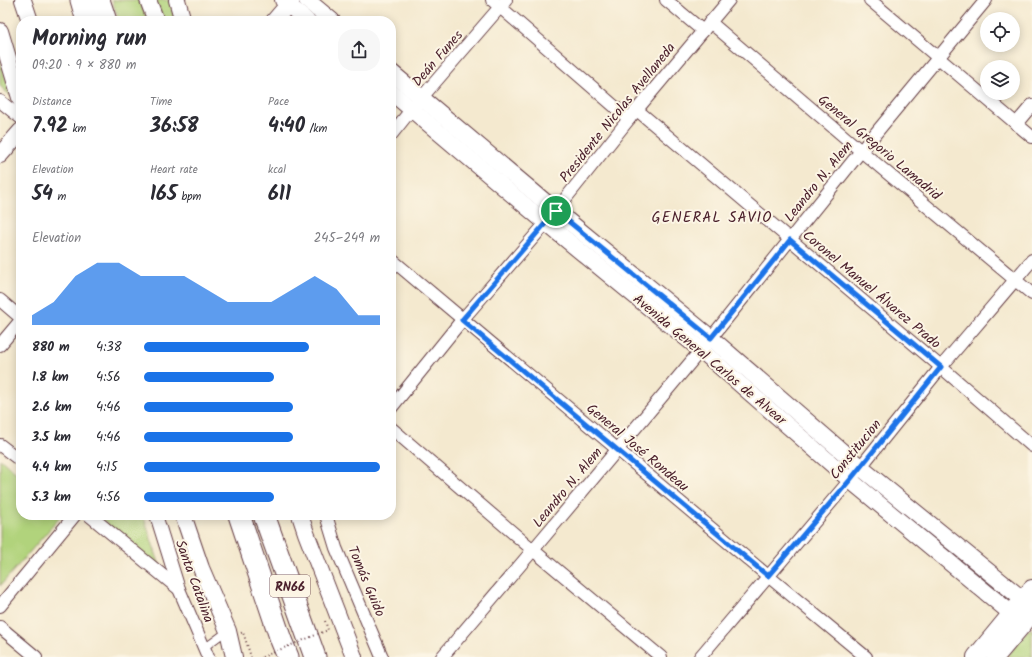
<!DOCTYPE html>
<html lang="en">
<head>
<meta charset="utf-8">
<style>
  body { margin:0; font-family:Kalam,sans-serif; background:#f7f7f7; color:#2b2b33; height:100vh; display:flex; flex-direction:column; font-size:15px; white-space:nowrap }
  * { box-sizing:border-box; margin:0 }
  p { font-size:13px; color:#7c7c81 }
  .icon { flex:none; width:22px; height:22px; fill:none; stroke:currentColor; stroke-width:2; stroke-linecap:round; stroke-linejoin:round }
  .map { position:relative; flex:1; overflow:hidden }
  .drawer { position:absolute; left:16px; top:16px; width:380px; height:504px; display:flex; flex-direction:column; background:#fff; border-radius:16px; box-shadow:0 2px 10px #0003 }
  .drawer>* { flex:none }
  .controls { position:absolute; left:980px; top:12px; display:grid; gap:8px }
  .controls a { display:grid; place-items:center; width:40px; height:40px; border-radius:50%; background:#fff; box-shadow:0 2px 10px #0003; font-size:20px }
  .pin { position:absolute; display:grid; place-items:center; width:34px; height:34px; color:#fff; margin:-17px; border:2px solid #fff; border-radius:50%; box-shadow:0 1px 4px #0007 }
  .round { display:grid; place-items:center; flex:none; width:42px; height:42px; border-radius:16px; background:#f7f7f7 }
  .overview { display:flex; align-items:center; justify-content:space-between; height:68px; padding:0 16px }
  h1 { font-size:22px; font-weight:700; line-height:30px }
  .figures { display:grid; grid-template-columns:repeat(3,1fr); gap:6px; height:68px; padding:4px 16px }
  .figures div { display:grid; align-content:center }
  .figures b { font-size:20px; font-weight:700 }
  .figures small { font-size:11px; font-weight:400 }
  .figures p { font-size:11px }
  .chart { height:112px; padding:8px 16px }
  .chart p { display:flex; justify-content:space-between }
  .chart svg { width:100%; height:72px; margin-top:4px; fill:#1a73e8; opacity:.7 }
  ul { padding:0 16px; list-style:none; font-size:13px }
  li { display:grid; grid-template-columns:64px 48px 1fr; align-items:center; height:30px }
  li i { height:10px; border-radius:5px; background:#1a73e8 }
  .map>svg:first-child { display:block }
  .green { fill:#b1d37c; stroke:#7e7954 }
  .lines { fill:none; stroke-linecap:round; stroke-linejoin:round }
  .lane-casing { stroke:#643d44; stroke-width:8 }
  .street-casing { stroke:#643d44; stroke-width:14 }
  .secondary-casing { stroke:#643d44; stroke-width:18 }
  .primary-casing { stroke:#643d44; stroke-width:20 }
  .highway-casing { stroke:#643d44; stroke-width:23 }
  .path { stroke:#643d44; stroke-width:2; stroke-dasharray:1 3; stroke-linecap:butt }
  .lane { stroke:#fff; stroke-width:6 }
  .street { stroke:#fff; stroke-width:12 }
  .secondary { stroke:#fff; stroke-width:16 }
  .primary { stroke:#fff; stroke-width:18 }
  .highway { stroke:#fff; stroke-width:21 }
  .path-bridge { stroke:#643d44; stroke-width:2; stroke-dasharray:1 3; stroke-linecap:butt }
  .route-casing { stroke:#fff; stroke-width:8 }
  .route { stroke:#1a73e8; stroke-width:5 }
  .labels { text-anchor:middle; stroke-width:4; stroke-linejoin:round; paint-order:stroke }
  .shield { fill:#fcf5e5; stroke:#7f5f63; stroke-width:1 }
  .shield-label { font-size:13px; font-weight:bold; fill:#4a1f2b }
  .street-label { font-size:14px; fill:#4a1f2b; stroke:#fcf5e5 }
  .neighbourhood-label { font-size:15px; letter-spacing:1px; fill:#4a1f2b; stroke:#fcf5e5 }
</style>
</head>
<body>
<div class="map">
<svg width="1032" height="657" viewBox="0 0 1032 657">
  <rect width="100%" height="100%" fill="#fcf5e5"/>
  <filter id="ink" filterUnits="userSpaceOnUse"><feTurbulence type="fractalNoise" baseFrequency=".025" numOctaves="2"/><feDisplacementMap in="SourceGraphic" scale="8" xChannelSelector="R" yChannelSelector="G"/><feConvolveMatrix kernelMatrix="1 2 1 2 8 2 1 2 1" color-interpolation-filters="sRGB"/></filter>
  <filter id="wash" filterUnits="userSpaceOnUse"><feTurbulence type="fractalNoise" baseFrequency=".012" numOctaves="4" result="noise"/><feDisplacementMap in="SourceGraphic" scale="16" xChannelSelector="R" yChannelSelector="G"/><feGaussianBlur stdDeviation="0.9" result="paint"/><feColorMatrix in="noise" values="0 0 0 0 0 0 0 0 0 0 0 0 0 0 0 0 0 1.4 0 .05"/><feComposite in="paint" operator="in"/></filter>
  <g filter="url(#wash)">
    <rect width="100%" height="100%" fill="#f4e9cf"/>
    <!-- green -->
    <g class="green">
      <polygon points="112,0 139,0 148,21 119,21"/>
      <polygon points="155,0 169,0 175,21 164,21"/>
      <polygon points="0,60 11,96 0,86"/>
      <polygon points="0,459 21,477 21,515 62,515 0,586"/>
      <polygon points="97,515 143,515 162,572"/>
      <polygon points="1032,629 1032,657 1007,657 1028,630"/>
    </g>
  </g>
  <g filter="url(#ink)">
    <g class="lines">
      <defs>
        <polyline id="lane" points="204,648 227,631"/>
        <g id="street">
          <polyline points="492,0 629,119"/>
          <polyline points="666,0 703,31"/>
          <polyline points="870,0 1032,137"/>
          <polyline points="710,22 861,151 1032,294"/>
          <polyline points="0,101 21,118"/>
          <polyline points="637,110 941,367 1032,446"/>
          <polyline points="1016,124 1032,105"/>
          <polyline points="391,135 411,110 506,0"/>
          <polyline points="391,259 768,576 866,657"/>
          <polyline points="0,300 21,318"/>
          <polyline points="0,345 21,320"/>
          <polyline points="391,408 462,320 546,223 629,119 729,0"/>
          <polyline points="391,428 533,550 661,657"/>
          <polyline points="0,445 21,461"/>
          <polyline points="89,515 179,589"/>
          <polyline points="156,515 179,589 208,657"/>
          <polyline points="326,515 336,548 382,657"/>
          <polyline points="0,606 75,515"/>
          <polyline points="0,627 36,657"/>
          <polyline points="442,657 533,550 711,338 861,151 986,0"/>
          <polyline points="700,657 850,480 941,367 1032,260"/>
        </g>
        <g id="secondary">
          <polyline points="23,0 30,21"/>
          <polyline points="148,0 156,21"/>
          <polyline points="177,0 183,21"/>
          <polyline points="283,0 307,21"/>
          <polyline points="307,0 332,21"/>
          <polyline points="274,21 292,0"/>
          <polyline points="0,31 21,101"/>
          <polyline points="391,72 556,211 711,338 860,467 1032,607"/>
          <polyline points="391,92 546,223 701,350 850,480 1012,614 1023,612"/>
          <polyline points="0,155 21,131"/>
          <polyline points="183,515 201,568 228,631 234,657"/>
          <polyline points="300,515 306,533 354,657"/>
        </g>
        <g id="primary">
          <polyline points="976,657 1032,589"/>
          <polyline points="995,657 1032,613"/>
        </g>
        <g id="highway">
          <polyline points="81,0 87,21"/>
          <polyline points="99,0 106,21"/>
          <polyline points="239,515 281,640 288,657"/>
          <polyline points="264,515 315,657"/>
        </g>
      </defs>
      <!-- lane casing -->
      <use href="#lane" class="lane-casing"/>
      <!-- street casing -->
      <use href="#street" class="street-casing"/>
      <!-- secondary casing -->
      <use href="#secondary" class="secondary-casing"/>
      <!-- primary casing -->
      <use href="#primary" class="primary-casing"/>
      <!-- highway casing -->
      <use href="#highway" class="highway-casing"/>
      <!-- path -->
      <g class="path">
        <polyline points="325,621 328,630"/>
        <polyline points="241,633 243,632 251,657"/>
      </g>
      <!-- lane -->
      <use href="#lane" class="lane"/>
      <!-- street -->
      <use href="#street" class="street"/>
      <!-- secondary -->
      <use href="#secondary" class="secondary"/>
      <!-- primary -->
      <use href="#primary" class="primary"/>
      <!-- highway -->
      <use href="#highway" class="highway"/>
      <!-- path-bridge -->
      <polyline class="path-bridge" points="262,657 328,630"/>
    </g>
  </g>
  <g class="lines" filter="url(#ink)">
    <defs>
      <polygon id="route" points="556,211 711,338 790,240 941,367 850,480 768,576 462,320"/>
    </defs>
    <!-- route casing -->
    <use href="#route" class="route-casing"/>
    <!-- route -->
    <use href="#route" class="route"/>
  </g>
  <g class="labels">
    <!-- shield labels -->
    <rect class="shield" x="270" y="575" width="40" height="22" rx="3"/>
    <g class="shield-label">
      <text x="290" y="591">RN66</text>
    </g>
    <!-- street labels -->
    <g class="street-label">
      <text transform="translate(437 58) rotate(-49)" y="5">Deán Funes</text>
      <text transform="translate(617 112) rotate(-51)" y="5">Presidente Nicolas Avellaneda</text>
      <text transform="translate(880 147) rotate(40)" y="5">General Gregorio Lamadrid</text>
      <text transform="translate(818 181) rotate(-51)" y="5">Leandro N. Alem</text>
      <text transform="translate(872 289) rotate(40)" y="5">Coronel Manuel Álvarez Prado</text>
      <text transform="translate(710 359) rotate(40)" y="5">Avenida General Carlos de Alvear</text>
      <text transform="translate(638 447) rotate(40)" y="5">General José Rondeau</text>
      <text transform="translate(855 449) rotate(-51)" y="5">Constitucion</text>
      <text transform="translate(567 487) rotate(-50)" y="5">Leandro N. Alem</text>
      <text transform="translate(195 581) rotate(70)" y="5">Santa Catalina</text>
      <text transform="translate(367 581) rotate(67)" y="5">Tomás Guido</text>
    </g>
    <!-- neighbourhood labels -->
    <g class="neighbourhood-label">
      <text x="712" y="222">GENERAL SAVIO</text>
    </g>
  </g>
</svg>
<div class="controls">
<a><svg class="icon" aria-label="locate" viewBox="0 0 24 24"><circle cx="12" cy="12" r="6"/><path d="M12 2v4M12 18v4M2 12h4M18 12h4"/></svg></a>
<a><svg class="icon" aria-label="layers" viewBox="0 0 24 24"><path d="M12 4l9 5-9 5-9-5zM3 14l9 5 9-5"/></svg></a>
</div>
<div class="pin" style="left:556px;top:211px;background:#1e9e55"><svg class="icon" aria-label="arrive" viewBox="0 0 24 24"><path d="M6 21V4h12l-3 4 3 4H6"/></svg></div>
<section class="drawer">
<div class="overview"><div><h1>Morning run</h1><p>09:20 · 9 × 880 m</p></div><a class="round"><svg class="icon" aria-label="share" viewBox="0 0 24 24"><path d="M12 15V3M7 8l5-5 5 5M5 13v7h14v-7"/></svg></a></div>
<div class="figures">
<div><p>Distance</p><b>7.92<small> km</small></b></div>
<div><p>Time</p><b>36:58</b></div>
<div><p>Pace</p><b>4:40<small> /km</small></b></div>
</div>
<div class="figures">
<div><p>Elevation</p><b>54<small> m</small></b></div>
<div><p>Heart rate</p><b>165<small> bpm</small></b></div>
<div><p>kcal</p><b>611</b></div>
</div>
<div class="chart"><p><span>Elevation</span>245–249 m</p>
<svg viewBox="0 0 160 44" preserveAspectRatio="none"><path d="M0 44V38L10 30L20 14L30 6L40 6L50 14L60 14L70 14L80 22L90 30L100 30L110 30L120 22L130 14L140 22L150 38L160 38V44z"/></svg>
</div>
<ul>
<li><b>880 m</b>4:38<i style="width:70%"></i></li>
<li><b>1.8 km</b>4:56<i style="width:55%"></i></li>
<li><b>2.6 km</b>4:46<i style="width:63%"></i></li>
<li><b>3.5 km</b>4:46<i style="width:63%"></i></li>
<li><b>4.4 km</b>4:15<i style="width:100%"></i></li>
<li><b>5.3 km</b>4:56<i style="width:55%"></i></li>
</ul>
</section>
</div>
</body>
</html>
